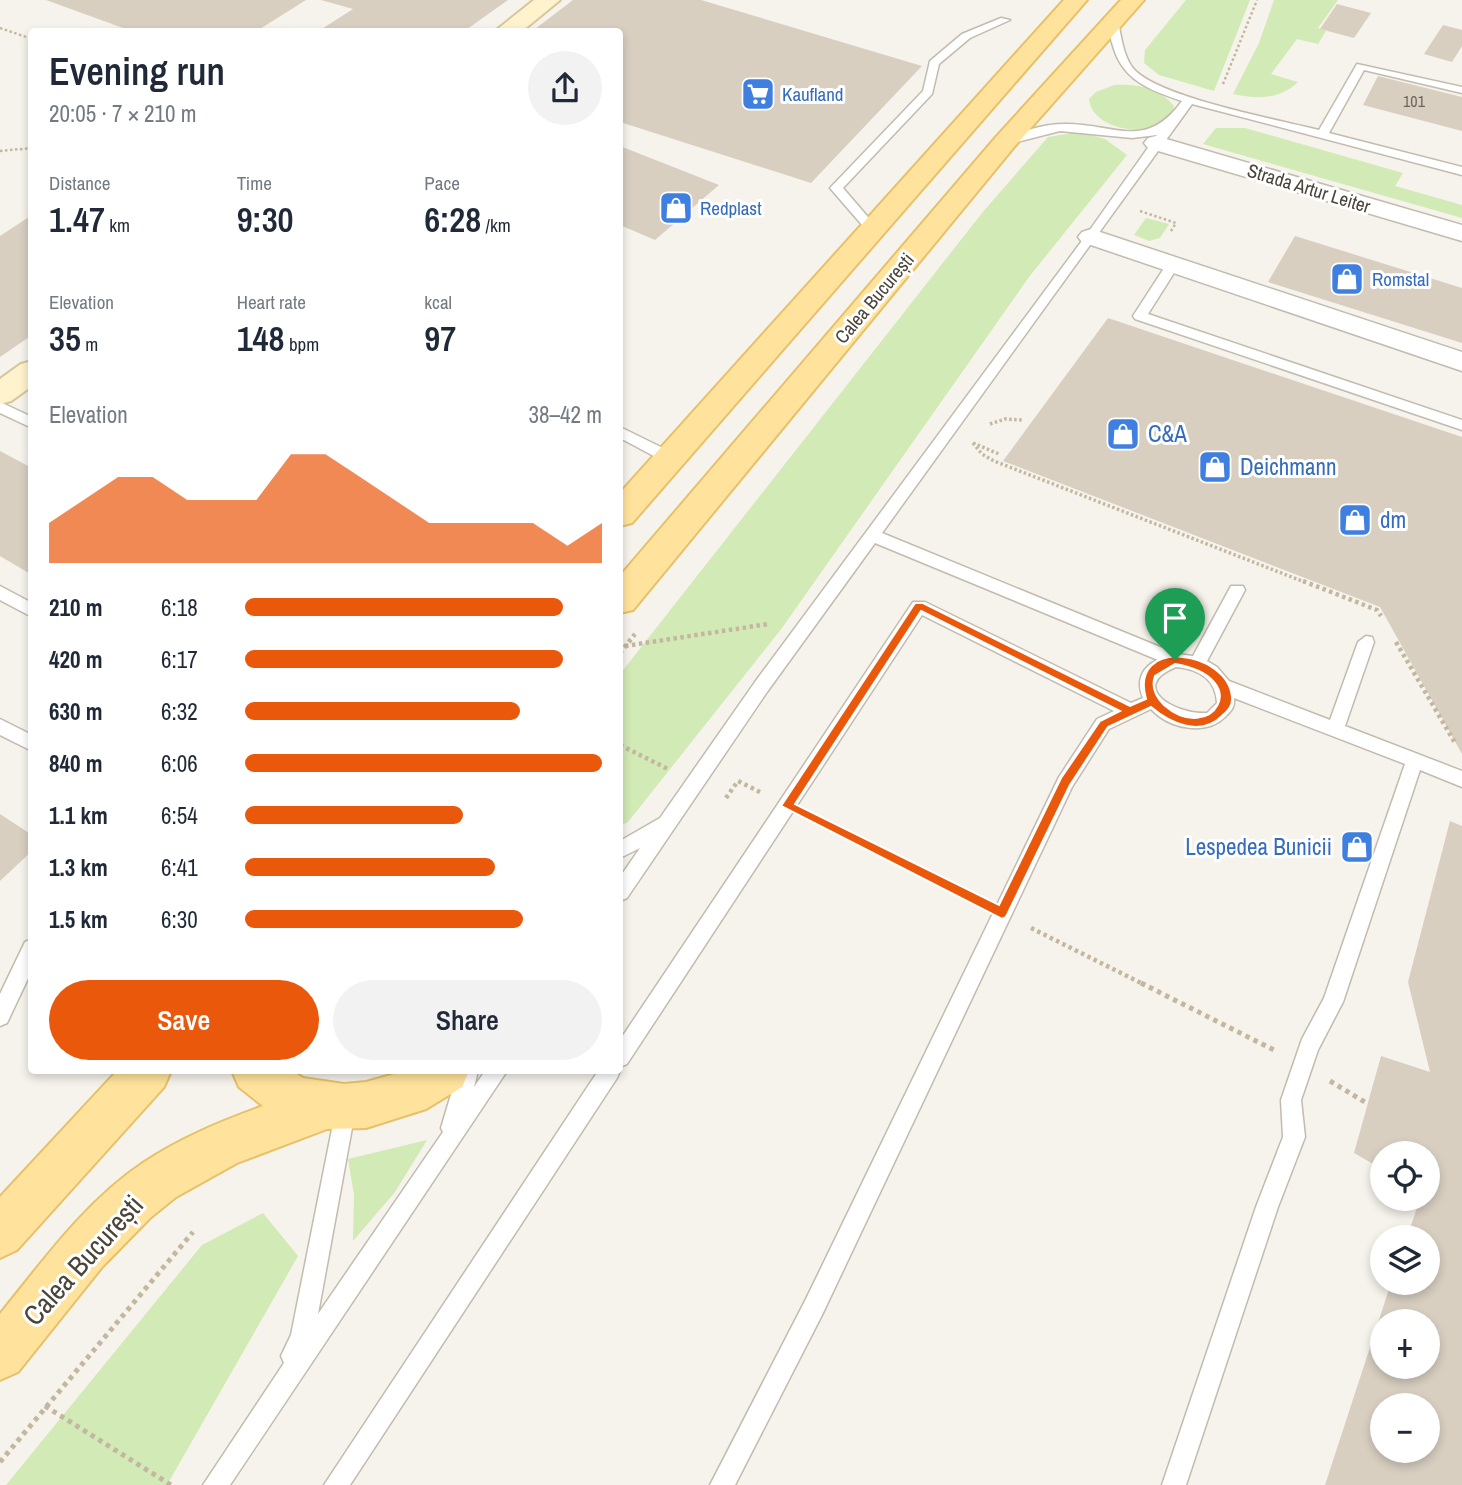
<!DOCTYPE html>
<html lang="en">
<head>
<meta charset="utf-8">
<style>
  body { margin:0; font-family:"Archivo Narrow",sans-serif; background:#f2f2f3; color:#1f2937; height:100vh; display:flex; flex-direction:column; font-size:26px; white-space:nowrap }
  * { box-sizing:border-box; margin:0 }
  p { font-size:23px; color:#747a83 }
  .icon { flex:none; width:38px; height:38px; fill:none; stroke:currentColor; stroke-width:2; stroke-linecap:round; stroke-linejoin:round }
  .map { position:relative; flex:1; overflow:hidden }
  .sheet { position:absolute; left:28px; top:28px; width:595px; height:1046px; display:flex; flex-direction:column; background:#fff; border-radius:7px; box-shadow:0 4px 10px #0003 }
  .sheet>* { flex:none }
  .fabs { position:absolute; left:1370px; top:1141px; display:grid; gap:14px }
  .fabs a { display:grid; place-items:center; width:70px; height:70px; border-radius:50%; background:#fff; box-shadow:0 4px 10px #0003; font-size:35px }
  .pin { position:absolute; display:grid; place-items:center; width:60px; height:60px; color:#fff; margin:-72px -30px; border-radius:50% 50% 50% 0; rotate:-45deg; box-shadow:0 0 7px #0007 }
  .pin .icon { rotate:45deg }
  .round { display:grid; place-items:center; flex:none; width:74px; height:74px; border-radius:37px; background:#f2f2f3 }
  .headline { display:flex; align-items:center; justify-content:space-between; height:119px; padding:0 21px }
  h1 { font-size:38px; font-weight:600; line-height:52px }
  .figures { display:grid; grid-template-columns:repeat(3,1fr); gap:10px; height:119px; padding:7px 21px }
  .figures div { display:grid; align-content:center }
  .figures b { font-size:35px; font-weight:600 }
  .figures small { font-size:19px; font-weight:400 }
  .figures p { font-size:19px }
  .chart { height:196px; padding:14px 21px }
  .chart p { display:flex; justify-content:space-between }
  .chart svg { width:100%; height:126px; margin-top:7px; fill:#ea580c; opacity:.7 }
  .primary-button { display:flex; gap:14px; margin-top:auto; padding:14px 21px }
  .primary-button a { flex:1; height:80px; border-radius:42px; background:#ea580c; color:#fff; font-size:28px; font-weight:600; line-height:80px; text-align:center }
  .primary-button a+a { background:#f2f2f3; color:#1f2937 }
  ul { padding:0 21px; list-style:none; font-size:23px }
  li { display:grid; grid-template-columns:112px 84px 1fr; align-items:center; height:52px }
  li i { height:18px; border-radius:9px; background:#ea580c }
  .map>svg:first-child { display:block }
  .green { fill:#d2eab5 }
  .building { fill:#d8cfc1; fill-rule:evenodd }
  .lines { fill:none; stroke-linecap:round; stroke-linejoin:round }
  .lane-casing { stroke:#c2bbae; stroke-width:3 }
  .street-casing { stroke:#c2bbae; stroke-width:3 }
  .secondary-casing { stroke:#d6c79b; stroke-width:4 }
  .primary-casing { stroke:#e6c16a; stroke-width:4 }
  .path-far3 { stroke:#c4b79f; stroke-width:2.5; stroke-dasharray:2.5 2.5; stroke-linecap:butt }
  .path-far2 { stroke:#c4b79f; stroke-width:3.5; stroke-dasharray:2.5 2.5; stroke-linecap:butt }
  .path-far1 { stroke:#c4b79f; stroke-width:4.5; stroke-dasharray:3.5 3.5; stroke-linecap:butt }
  .path { stroke:#c4b79f; stroke-width:5; stroke-dasharray:4.5 4.5; stroke-linecap:butt }
  .lane { fill:#fff; fill-rule:evenodd }
  .street { fill:#fff; fill-rule:evenodd }
  .secondary { fill:#fff3cd; fill-rule:evenodd }
  .primary { fill:#ffe39c; fill-rule:evenodd }
  .route { fill:#ea580c; stroke:#fff; stroke-width:2; fill-rule:evenodd }
  .labels { text-anchor:middle; stroke-width:6; stroke-linejoin:round; paint-order:stroke }
  .far-number-label { font-size:16px; fill:#6e675b }
  .far-shop-label { font-size:19px; fill:#366cbe; stroke:#fff; text-anchor:start }
  .far-street-label { font-size:19px; fill:#4b4439; stroke:#fff }
  .shop-label { font-size:23px; fill:#366cbe; stroke:#fff; text-anchor:start }
  .near-street-label { font-size:28px; fill:#4b4439; stroke:#fff }
</style>
</head>
<body>
<div class="map">
<svg width="1462" height="1485" viewBox="0 0 1462 1485">
  <rect width="100%" height="100%" fill="#f6f3ec"/>
  <!-- green -->
  <g class="green">
    <polygon points="1186,0 1250,0 1214,91 1159,75 1144,63 1145,50"/>
    <path d="M1274,0H1338L1318,28L1326,31L1318,44L1297,39L1271,74L1298,82C1279,100 1257,99 1233,94L1259,43Z"/>
    <path d="M1114,85C1139,84 1158,87 1174,106C1167,142 1092,134 1089,99L1096,92Z"/>
    <polygon points="1216,128 1245,128 1403,173 1395,186 1462,205 1462,218 1203,144"/>
    <polygon points="1079,132 1105,139 1127,155 1029,277 782,628 628,822 620,826 620,674 982,213 1048,137"/>
    <polygon points="1146,218 1169,224 1160,238 1149,241 1134,235"/>
    <polygon points="427,1140 395,1192 353,1241 354,1195 348,1159"/>
    <polygon points="263,1213 298,1256 167,1485 6,1485 202,1245"/>
  </g>
  <!-- building -->
  <g class="building">
    <polygon points="46,0 306,0 255,32 134,32"/>
    <polygon points="321,0 508,0 463,32 317,32 353,9"/>
    <polygon points="573,0 701,0 922,66 811,183 620,122 620,32 531,32"/>
    <polygon points="1337,4 1371,13 1354,38 1320,29"/>
    <polygon points="1443,25 1462,30 1462,46 1452,62 1424,54"/>
    <polygon points="1378,76 1462,97 1462,131 1363,105"/>
    <polygon points="620,146 719,185 655,240 620,225"/>
    <polygon points="32,215 32,335 0,357 0,236"/>
    <polygon points="1295,236 1462,288 1462,343 1268,282"/>
    <polygon points="1108,318 1462,437 1462,754 1380,607 1003,461"/>
    <polygon points="0,451 32,468 32,575 0,556"/>
    <polygon points="0,814 32,835 32,851 0,881"/>
    <path d="M1450,821L1462,826V1485H1325L1391,1283H1428V1237H1407L1420,1199H1428V1153H1382V1169L1354,1153L1381,1056L1430,1072L1408,982ZM1382,1321H1428V1367H1382ZM1382,1405H1428V1451H1382Z"/>
  </g>
  <g class="lines">
    <defs>
      <g id="lane">
        <polygon points="1001,18 1010,20 970,38 939,64 932,94 843,188 879,230 869,233 830,188 923,91 930,61 962,34"/>
        <path d="M1109,19L1118,21C1121,36 1123,54 1132,67C1154,97 1280,120 1319,130L1357,64L1462,87V93L1364,70L1329,133L1462,167V175L1192,104L882,533L1177,654L1193,656L1231,586H1243L1245,590L1207,661L1217,667L1229,681L1330,720L1358,642L1366,636L1372,637L1374,642L1345,726L1462,771V787L1420,770L1343,1002L1318,1050L1301,1100L1305,1137L1278,1207L1186,1485H1162L1256,1207L1283,1137L1281,1100L1302,1039L1324,998L1405,764L1234,698C1235,707 1232,710 1225,717C1206,736 1169,729 1151,709L1109,729L1072,787L822,1315L735,1485H710L806,1299L1059,777L1097,719L1114,711L922,615L627,1064L620,1067V1040L913,602H925L1131,703L1143,698C1136,682 1141,667 1158,660L875,543L767,692L627,898L620,901V877L640,848L620,858V841L660,818L755,682L1087,234L1157,135L1132,138L1060,131L1005,145L999,142L1001,140C1021,132 1042,124 1064,124C1114,123 1145,152 1182,101C1150,90 1123,81 1113,46C1110,37 1108,27 1109,19ZM1176,667C1198,669 1216,679 1217,703L1207,713C1176,715 1127,687 1176,667Z"/>
        <polygon points="1173,261 1179,265 1148,314 1462,420 1462,430 1135,319 1133,316 1168,262"/>
        <polygon points="0,402 32,417 32,428 0,413"/>
        <polygon points="620,427 675,454 677,458 675,462 665,462 620,438"/>
        <polygon points="0,586 32,603 32,617 0,600"/>
        <polygon points="0,719 32,735 32,751 0,735"/>
        <polygon points="32,939 32,970 7,1023 0,1026 0,994 25,942"/>
        <polygon points="620,1069 620,1071 617,1078 350,1485 324,1485 598,1071"/>
        <polygon points="458,1071 478,1071 474,1087 485,1071 507,1071 230,1485 203,1485 284,1363 281,1356 291,1335 338,1099 345,1096 352,1099 356,1106 318,1314 443,1132 441,1128"/>
      </g>
      <g id="street">
        <polygon points="1156,136 1462,225 1462,241 1148,148 1144,143 1148,138"/>
        <polygon points="1091,229 1462,352 1462,371 1082,242 1078,237 1082,232"/>
      </g>
      <g id="secondary">
        <polygon points="534,0 560,0 521,32 494,32"/>
        <polygon points="32,361 32,386 11,401 0,404 0,379 21,364"/>
      </g>
      <g id="primary">
        <polygon points="1064,0 1087,0 632,523 620,526 620,493"/>
        <polygon points="1121,0 1144,0 1014,147 633,610 620,613 620,576 996,137"/>
        <polygon points="117,1071 171,1071 164,1087 17,1250 0,1258 0,1197"/>
        <path d="M232,1071H292L303,1078L344,1084L366,1082L405,1071H469L462,1087L426,1109L366,1128L327,1129L237,1163L176,1197L150,1218L102,1267L18,1372L0,1380V1314C43,1261 85,1202 143,1163C180,1138 222,1121 263,1106L239,1087Z"/>
      </g>
    </defs>
    <!-- lane casing -->
    <use href="#lane" class="lane-casing"/>
    <!-- street casing -->
    <use href="#street" class="street-casing"/>
    <!-- secondary casing -->
    <use href="#secondary" class="secondary-casing"/>
    <!-- primary casing -->
    <use href="#primary" class="primary-casing"/>
    <!-- path-far3 -->
    <g class="path-far3">
      <polyline points="0,28 32,39"/>
      <polyline points="1223,84 1257,0"/>
      <polyline points="0,151 32,148"/>
      <polyline points="1140,211 1176,223 1171,231"/>
    </g>
    <!-- path-far2 -->
    <g class="path-far2">
      <polyline points="990,424 1005,419 1022,420"/>
      <polyline points="973,443 982,454 994,461 1307,583"/>
      <polyline points="973,443 999,454"/>
    </g>
    <!-- path-far1 -->
    <g class="path-far1">
      <polyline points="1303,581 1377,610 1381,616"/>
      <polyline points="1396,642 1455,743"/>
      <polyline points="625,646 768,624"/>
      <polyline points="620,653 635,634"/>
      <polyline points="620,745 668,769"/>
      <polyline points="726,798 738,781 760,792"/>
      <polyline points="815,819 976,900"/>
      <polyline points="1031,928 1145,985"/>
    </g>
    <!-- path -->
    <g class="path">
      <polyline points="1141,983 1276,1051"/>
      <polyline points="1330,1081 1368,1104"/>
      <polyline points="45,1406 171,1485"/>
      <polyline points="0,1462 193,1232"/>
    </g>
    <!-- lane -->
    <use href="#lane" class="lane"/>
    <!-- street -->
    <use href="#street" class="street"/>
    <!-- secondary -->
    <use href="#secondary" class="secondary"/>
    <!-- primary -->
    <use href="#primary" class="primary"/>
  </g>
  <!-- route -->
  <path class="route" d="M915,603H923L1130,706L1146,699C1128,636 1228,650 1232,697C1233,706 1228,710 1222,716C1201,737 1171,724 1151,707L1108,727L1070,785L1006,917L1002,919L781,806ZM921,611L1120,711L1100,721L1061,778L999,905L795,804ZM1175,664C1256,678 1211,746 1164,705C1156,697 1151,687 1155,676Z"/>
  <!-- icons -->
  <defs>
    <symbol id="supermarket-square" viewBox="-11 -11 22 22"><rect x="-9" y="-9" width="18" height="18" rx="4" fill="#3f7fe0" stroke="#fff"/><path d="M-6-5.5h2.5l.6 2H6L4.5 2H-2.5L-4.4-4H-6ZM-1.5 3.2a1.3 1.3 0 1 0 .1 0ZM3 3.2a1.3 1.3 0 1 0 .1 0Z" fill="#fff"/></symbol>
    <symbol id="shop-square" viewBox="-11 -11 22 22"><rect x="-9" y="-9" width="18" height="18" rx="4" fill="#3f7fe0" stroke="#fff"/><path d="M-5-2.5h2.3a2.7 3.5 0 0 1 5.4 0H5L5.5 6h-11ZM-1.5-2.5h3a1.5 2.3 0 0 0-3 0Z" fill="#fff"/></symbol>
  </defs>
  <g fill-rule="evenodd">
    <use href="#supermarket-square" x="739" y="75" width="38" height="38"/>
    <use href="#shop-square" x="657" y="189" width="38" height="38"/>
    <use href="#shop-square" x="1328" y="260" width="38" height="38"/>
    <use href="#shop-square" x="1104" y="415" width="38" height="38"/>
    <use href="#shop-square" x="1196" y="448" width="38" height="38"/>
    <use href="#shop-square" x="1336" y="501" width="38" height="38"/>
    <use href="#shop-square" x="1338" y="828" width="38" height="38"/>
  </g>
  <g class="labels">
    <!-- far-number labels -->
    <g class="far-number-label">
      <text x="1414" y="107">101</text>
    </g>
    <!-- far-shop labels -->
    <g class="far-shop-label">
      <text x="782" y="101">Kaufland</text>
      <text x="700" y="215">Redplast</text>
      <text x="1372" y="286">Romstal</text>
    </g>
    <!-- far-street labels -->
    <g class="far-street-label">
      <text transform="translate(1309 188) rotate(17)" y="7">Strada Artur Leiter</text>
      <text transform="translate(874 298) rotate(-50)" y="7">Calea București</text>
    </g>
    <!-- shop labels -->
    <g class="shop-label">
      <text x="1148" y="442">C&amp;A</text>
      <text x="1240" y="475">Deichmann</text>
      <text x="1380" y="528">dm</text>
      <text x="1332" y="855" text-anchor="end">Lespedea Bunicii</text>
    </g>
    <!-- near-street labels -->
    <g class="near-street-label">
      <text transform="translate(83 1260) rotate(-48)" y="10">Calea București</text>
    </g>
  </g>
</svg>
<div class="fabs">
<a><svg class="icon" aria-label="locate" viewBox="0 0 24 24"><circle cx="12" cy="12" r="6"/><path d="M12 2v4M12 18v4M2 12h4M18 12h4"/></svg></a>
<a><svg class="icon" aria-label="layers" viewBox="0 0 24 24"><path d="M12 4l9 5-9 5-9-5zM3 14l9 5 9-5"/></svg></a>
<a>+</a>
<a>−</a>
</div>
<div class="pin" style="left:1175px;top:660px;background:#1e9e55"><svg class="icon" aria-label="arrive" viewBox="0 0 24 24"><path d="M6 21V4h12l-3 4 3 4H6"/></svg></div>
<section class="sheet">
<div class="headline"><div><h1>Evening run</h1><p>20:05 · 7 × 210 m</p></div><a class="round"><svg class="icon" aria-label="share" viewBox="0 0 24 24"><path d="M12 15V3M7 8l5-5 5 5M5 13v7h14v-7"/></svg></a></div>
<div class="figures">
<div><p>Distance</p><b>1.47<small> km</small></b></div>
<div><p>Time</p><b>9:30</b></div>
<div><p>Pace</p><b>6:28<small> /km</small></b></div>
</div>
<div class="figures">
<div><p>Elevation</p><b>35<small> m</small></b></div>
<div><p>Heart rate</p><b>148<small> bpm</small></b></div>
<div><p>kcal</p><b>97</b></div>
</div>
<div class="chart"><p><span>Elevation</span>38–42 m</p>
<svg viewBox="0 0 160 44" preserveAspectRatio="none"><path d="M0 44V30L10 22L20 14L30 14L40 22L50 22L60 22L70 6L80 6L90 14L100 22L110 30L120 30L130 30L140 30L150 38L160 30V44z"/></svg>
</div>
<ul>
<li><b>210 m</b>6:18<i style="width:89%"></i></li>
<li><b>420 m</b>6:17<i style="width:89%"></i></li>
<li><b>630 m</b>6:32<i style="width:77%"></i></li>
<li><b>840 m</b>6:06<i style="width:100%"></i></li>
<li><b>1.1 km</b>6:54<i style="width:61%"></i></li>
<li><b>1.3 km</b>6:41<i style="width:70%"></i></li>
<li><b>1.5 km</b>6:30<i style="width:78%"></i></li>
</ul>
<div class="primary-button"><a>Save</a><a>Share</a></div>
</section>
</div>
</body>
</html>
